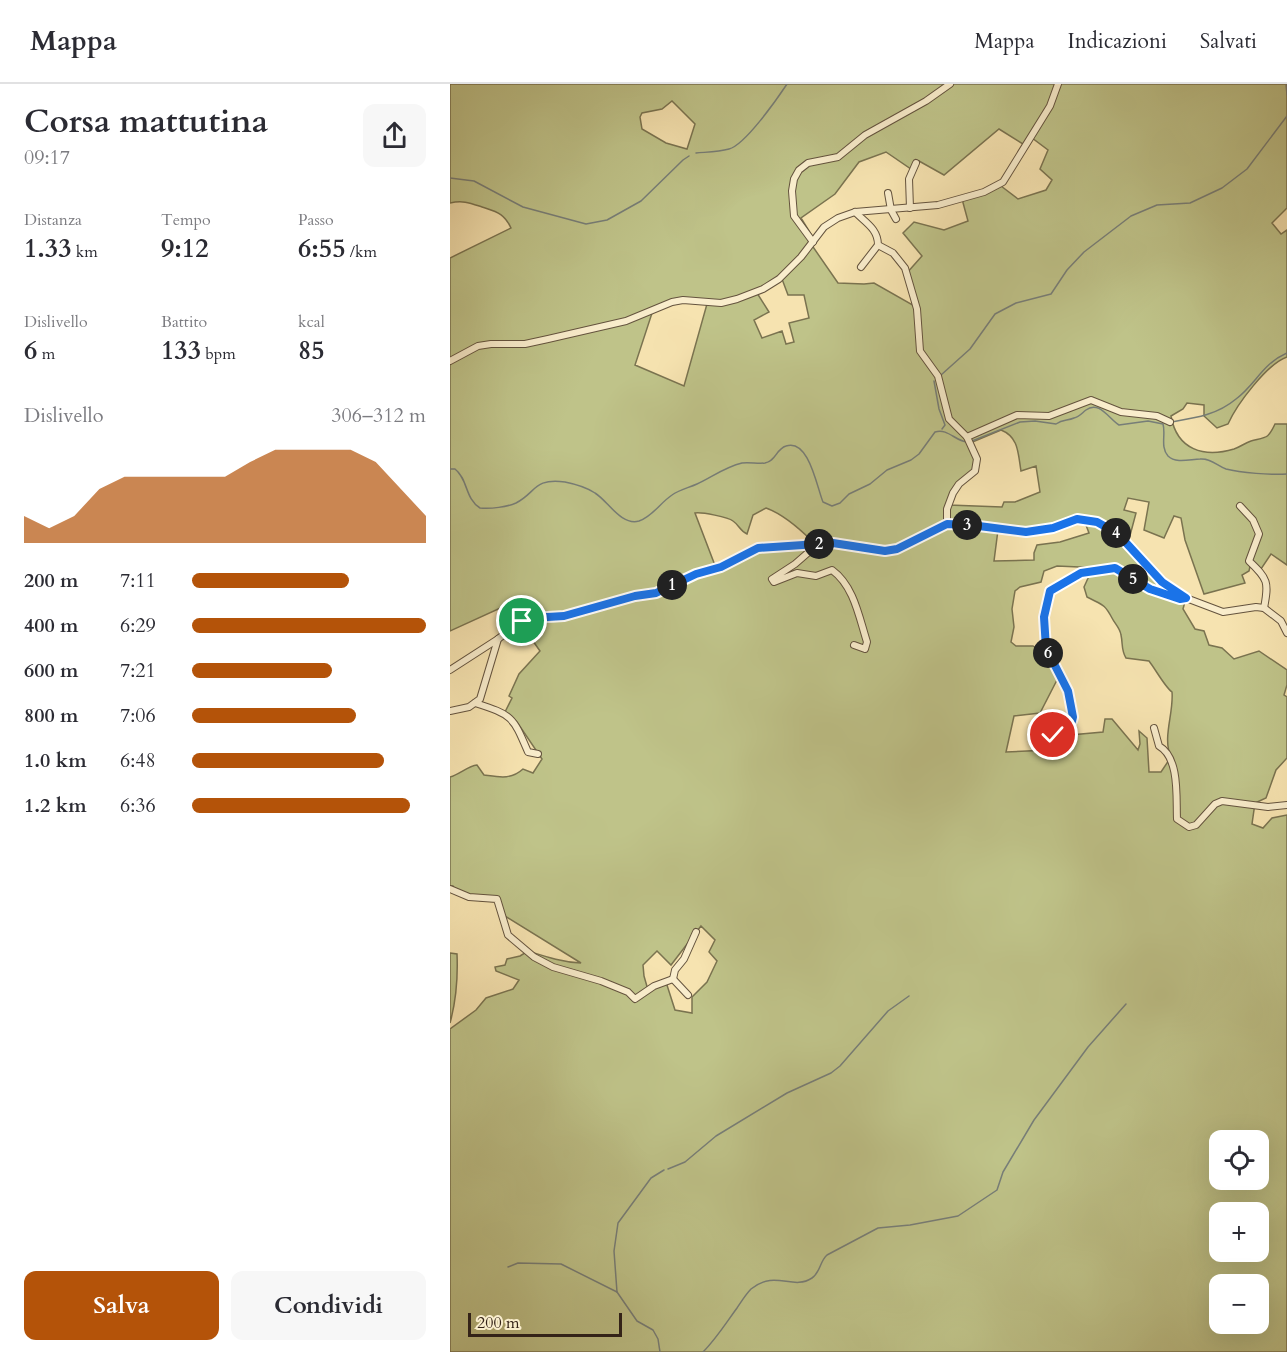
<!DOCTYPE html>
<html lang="it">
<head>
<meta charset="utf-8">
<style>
  body { margin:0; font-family:Cardo,serif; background:#f7f7f7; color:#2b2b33; height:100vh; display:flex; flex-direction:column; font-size:22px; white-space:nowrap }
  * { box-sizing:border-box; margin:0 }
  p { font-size:20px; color:#7c7c81 }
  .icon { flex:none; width:33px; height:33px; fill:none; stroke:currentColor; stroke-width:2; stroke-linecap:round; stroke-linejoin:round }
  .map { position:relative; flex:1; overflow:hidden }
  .side { display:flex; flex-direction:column; background:#fff; width:450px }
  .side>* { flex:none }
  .tools { position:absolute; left:759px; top:1046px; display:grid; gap:12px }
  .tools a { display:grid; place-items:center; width:60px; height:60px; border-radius:12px; background:#fff; box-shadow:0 6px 24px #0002; font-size:30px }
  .scale { position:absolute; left:18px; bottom:15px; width:154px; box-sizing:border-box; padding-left:6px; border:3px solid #342318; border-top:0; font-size:16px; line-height:21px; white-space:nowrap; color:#342318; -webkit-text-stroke:4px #f9edcc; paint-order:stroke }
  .pin { position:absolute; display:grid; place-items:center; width:51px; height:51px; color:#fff; margin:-26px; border:3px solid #fff; border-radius:50%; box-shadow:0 2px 6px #0007 }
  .km { position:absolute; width:30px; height:30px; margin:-15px; border-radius:50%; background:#222; color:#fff; font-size:16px; line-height:30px; text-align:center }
  .round { display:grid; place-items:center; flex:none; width:63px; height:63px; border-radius:12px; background:#f7f7f7 }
  .summary { display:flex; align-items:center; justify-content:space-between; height:102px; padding:0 24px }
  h1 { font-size:33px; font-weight:800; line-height:45px }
  .metrics { display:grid; grid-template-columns:repeat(3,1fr); gap:9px; height:102px; padding:6px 24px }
  .metrics div { display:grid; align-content:center }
  .metrics b { font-size:26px; font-weight:800 }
  .metrics small { font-size:16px; font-weight:400 }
  .metrics p { font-size:16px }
  .chart { height:168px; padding:12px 24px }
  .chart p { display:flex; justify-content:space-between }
  .chart svg { width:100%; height:108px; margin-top:6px; fill:#b45309; opacity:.7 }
  .button { display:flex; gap:12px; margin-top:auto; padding:12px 24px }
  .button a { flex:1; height:69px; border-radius:12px; background:#b45309; color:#fff; font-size:24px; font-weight:800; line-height:69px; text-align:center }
  .button a+a { background:#f7f7f7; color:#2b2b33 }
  ul { padding:0 24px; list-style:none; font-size:20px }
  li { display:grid; grid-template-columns:96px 72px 1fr; align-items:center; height:45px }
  li i { height:15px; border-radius:8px; background:#b45309 }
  header { display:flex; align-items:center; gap:36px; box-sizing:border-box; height:84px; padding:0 30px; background:#fff; border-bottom:2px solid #e1e1e2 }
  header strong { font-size:28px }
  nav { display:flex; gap:33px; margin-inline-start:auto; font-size:21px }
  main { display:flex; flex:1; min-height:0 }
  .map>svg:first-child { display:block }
  .green { fill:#bfc389; stroke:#7a7350; stroke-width:1.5; fill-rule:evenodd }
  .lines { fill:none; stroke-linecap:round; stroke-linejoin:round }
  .stream { stroke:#777e78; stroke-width:1.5 }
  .street-casing { stroke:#64533e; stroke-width:8 }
  .street { stroke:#f9edcc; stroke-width:6 }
  .route-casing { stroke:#fff; stroke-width:12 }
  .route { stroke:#1a73e8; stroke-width:8 }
</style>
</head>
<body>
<header>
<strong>Mappa</strong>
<nav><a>Mappa</a><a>Indicazioni</a><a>Salvati</a></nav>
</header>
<main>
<section class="side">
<div class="summary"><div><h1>Corsa mattutina</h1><p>09:17</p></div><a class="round"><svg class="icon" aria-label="share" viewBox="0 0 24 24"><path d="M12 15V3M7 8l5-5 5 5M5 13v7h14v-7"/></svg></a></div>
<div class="metrics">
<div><p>Distanza</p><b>1.33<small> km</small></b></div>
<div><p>Tempo</p><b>9:12</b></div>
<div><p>Passo</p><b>6:55<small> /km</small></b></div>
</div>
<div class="metrics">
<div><p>Dislivello</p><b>6<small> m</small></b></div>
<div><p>Battito</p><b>133<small> bpm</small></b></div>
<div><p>kcal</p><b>85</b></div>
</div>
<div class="chart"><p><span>Dislivello</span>306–312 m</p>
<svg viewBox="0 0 160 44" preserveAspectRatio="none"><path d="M0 44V33L10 38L20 33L30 22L40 17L50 17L60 17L70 17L80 17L90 11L100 6L110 6L120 6L130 6L140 11L150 22L160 33V44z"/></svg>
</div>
<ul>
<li><b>200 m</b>7:11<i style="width:67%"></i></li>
<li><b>400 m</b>6:29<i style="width:100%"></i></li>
<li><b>600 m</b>7:21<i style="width:60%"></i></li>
<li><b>800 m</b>7:06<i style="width:70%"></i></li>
<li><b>1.0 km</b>6:48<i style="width:82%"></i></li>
<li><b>1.2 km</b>6:36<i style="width:93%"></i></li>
</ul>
<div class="button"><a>Salva</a><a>Condividi</a></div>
</section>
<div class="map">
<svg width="837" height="1268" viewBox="0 0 837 1268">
  <rect width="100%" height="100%" fill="#f6e3b0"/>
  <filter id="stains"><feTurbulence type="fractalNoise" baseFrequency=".00333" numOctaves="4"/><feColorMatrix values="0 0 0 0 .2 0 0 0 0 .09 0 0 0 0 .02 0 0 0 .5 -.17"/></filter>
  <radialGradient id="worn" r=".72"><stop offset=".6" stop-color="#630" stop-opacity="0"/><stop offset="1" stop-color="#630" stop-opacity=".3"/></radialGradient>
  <!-- green -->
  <g class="green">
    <path d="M0,0H837V124L822,139L831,150L837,146V273C817,280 787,320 778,340L767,344L754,332V321L737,319L733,325L721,332C727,366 754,374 784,365C790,363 795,359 801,357C817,353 818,355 825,340H837V481L821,470L811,485L801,478L799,487L792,491L795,499L754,510L735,456L731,434L724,432L714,454L694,446L699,418L678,414L674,426L686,429L678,459L705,491L736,514L733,525L745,545L754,547L759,561L772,564L784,575L809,567L837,586V601L834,611L837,613V674L826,686L816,714L805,719L802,740L813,744L822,734L837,731V1268H0V945L26,926L36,914L63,905L69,896L46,887L45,883L55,881L57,875L70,872L78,867C97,873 112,878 131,879L50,829V818C36,816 9,819 3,802H0V693C10,690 18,682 27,681L34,691C49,693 61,696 73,685L83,689L92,675L67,638L55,628L62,614L59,612L69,590L90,567L71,540L80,535L68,516L0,547V174L61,144C54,129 47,128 32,123C20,119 13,116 0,119ZM222,17L245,40L237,65L216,59L192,45L190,33L192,29L212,25ZM549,45L576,62L582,54L598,66L590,85L602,96L596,106L568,115L551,102L512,115L518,137L494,146L464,138L453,149L472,172L456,190L466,223L424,199L414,200L388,199L361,160L364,155L351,134L385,110L409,78L436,68L461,85L469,77L494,91ZM332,195L338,211H354L359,234L339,239L344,258L336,260L332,247L312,254L304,236L319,228L307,209ZM232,218L257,220L234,302L185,281L203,226ZM551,346C569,353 568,370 571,387L586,382L590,408L565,418H554L552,423L499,421L510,398L524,389L526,368L520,359ZM316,424C333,430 350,445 363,458L308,465L266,484L245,429C252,428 278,433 283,437C289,441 290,447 297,450L303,431ZM634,436L639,449L610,458L587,461L584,469V476L544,477L548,446H599ZM607,482L651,484L649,489L639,492L634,503L637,513C652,521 654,519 662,534C665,540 670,544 671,551C673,560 671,566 676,574L699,577C706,586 715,603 722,608C724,629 712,654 721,673L711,688H699L697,654L689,647L690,660L688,666L662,635H655L653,648L620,651L599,666L556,668L564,632L590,629L608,594L599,567L589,566L583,562H566L561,558L564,543L562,525L565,507L570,503L591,498L594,487ZM251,842L265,856L259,868L267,877L257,898L242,913V929L225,926L216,898L198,906L194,892L193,881L207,867L221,881ZM770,1056H808V1095H770ZM770,1128H808V1167H770ZM770,1200H808V1239H770Z"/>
    <path d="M0,869L7,870C8,893 6,917 0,939Z"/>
  </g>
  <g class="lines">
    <!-- stream -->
    <g class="stream">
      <polyline points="836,0 837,11"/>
      <path d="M246,69C257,68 268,68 279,65C295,61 327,15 337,0"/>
      <polyline points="0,94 24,97 73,123 136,140 157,136 191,117 233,76 239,72"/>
      <polyline points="491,291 520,265 545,230 566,219 601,210 617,186 634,168 681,132 707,121 740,119 772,104 797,85 837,32"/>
      <polyline points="484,297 489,325 495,341 492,345"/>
      <path d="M721,338C745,334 767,331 786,315C806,300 812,280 837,269"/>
      <path d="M522,357L570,338L585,337L606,340C613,335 617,337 624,334C629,333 632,329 636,326C649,316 659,335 669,341L698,337L713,340C716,350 710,363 718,372C726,380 741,375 750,375C761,374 767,382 776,385C791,389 821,391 837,390"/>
      <path d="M0,385H5C18,395 15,415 30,424C41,425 57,423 66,419C87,408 83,394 115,398C125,400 136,403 145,409C158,417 171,442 189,437C202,433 210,419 222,411C229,406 238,404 247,400C262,393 275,383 292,379C300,378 308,380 315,379C326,377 326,365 336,362C359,354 367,404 373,418L382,422L390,419L399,410L420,400L437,386L461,376L469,370L485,348C498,344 505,357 517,358"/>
      <polyline points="218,1085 235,1078 266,1052 337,1009 381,989 390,982 438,927 459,912"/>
      <polyline points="58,1183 68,1179 111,1180 167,1208"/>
      <polyline points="210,1268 208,1255 203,1246 187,1237 167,1208 164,1167 168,1139 201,1094 214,1086"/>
      <path d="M253,1268C266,1255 276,1239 287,1224C291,1218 296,1210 301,1205C326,1185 342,1207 362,1194C370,1189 370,1177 377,1171L428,1144L460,1141L508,1132L547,1106L553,1088L584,1036L638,963L676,920"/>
    </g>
    <defs>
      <g id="street">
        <polyline points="438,109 441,126 446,135"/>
        <polyline points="460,124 459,95 466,79"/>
        <path d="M405,128C416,139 428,145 428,161L443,169L455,184L467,225L470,267L488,292L499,335L517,353L527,375L525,387L509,400L503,409L497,425V440"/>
        <polyline points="363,158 344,132 342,107 344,95 349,86 358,79 388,73 415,51 476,17 500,0"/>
        <polyline points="411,183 428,161"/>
        <polyline points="0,277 28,262 41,260 75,260 98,255 176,237 222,218 233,216 271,219 287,215 313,205 329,195 351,173 374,143 388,134 405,128 488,121 534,108 553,98 600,22 608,0"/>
        <polyline points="517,353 567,331 599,332 641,316 671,328 707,332 720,338"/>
        <path d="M790,422L803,436L809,450L799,477C818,495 819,498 814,524"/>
        <polyline points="497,440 501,441 521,441 576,449 602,444 627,435 647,438 668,450 712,498 736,514 773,528 806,523 814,524 831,537 837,549"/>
        <path d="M368,460L345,480L322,495L324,498L347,489L366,492L382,486C404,502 409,533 417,558L415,565L404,561"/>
        <polyline points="0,586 48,555"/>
        <path d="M25,619C63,631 63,633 78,668L88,670"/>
        <polyline points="0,627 19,623 30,615 48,555 72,537 81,534 114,532 185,512 206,509 245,491 271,483 308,464 383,459 435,467 447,466 497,440"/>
        <path d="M704,644L709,662C730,674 726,714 727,735L739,743L746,741L765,720L772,717L818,723L837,721"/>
        <polyline points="597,663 603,651 622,637 623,633 618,607 596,564 594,533 600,507 631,489 665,484 700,505 730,515 736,514"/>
        <polyline points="0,805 19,813 47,815 58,851 84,873 103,883 151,897 178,908 185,915 204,902 223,895"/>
        <polyline points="223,895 225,886 234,875 246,848"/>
        <polyline points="223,895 238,911"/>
      </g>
    </defs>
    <!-- street casing -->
    <use href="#street" class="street-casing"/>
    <!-- street -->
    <use href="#street" class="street"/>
  </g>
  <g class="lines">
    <defs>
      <polyline id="route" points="72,537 81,534 114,532 185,512 206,509 246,490 271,483 308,464 383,459 435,467 447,465 497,440 521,441 576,448 603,444 627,435 647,438 668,450 712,498 736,514 730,515 700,505 665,484 631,489 600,507 594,533 596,564 618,607 623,633 622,637 603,651"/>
    </defs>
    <!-- route casing -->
    <use href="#route" class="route-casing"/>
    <!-- route -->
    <use href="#route" class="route"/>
  </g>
  <rect width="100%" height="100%" filter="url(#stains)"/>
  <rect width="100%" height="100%" fill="url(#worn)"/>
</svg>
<div class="tools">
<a><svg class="icon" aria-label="locate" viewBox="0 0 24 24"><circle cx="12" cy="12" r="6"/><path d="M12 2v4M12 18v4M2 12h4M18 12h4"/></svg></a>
<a>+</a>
<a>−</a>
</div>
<div class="scale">200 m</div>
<div class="pin" style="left:72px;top:537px;background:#1e9e55"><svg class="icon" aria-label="arrive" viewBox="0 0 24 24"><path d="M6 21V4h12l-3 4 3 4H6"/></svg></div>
<div class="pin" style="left:603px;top:651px;background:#d93025"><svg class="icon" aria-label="check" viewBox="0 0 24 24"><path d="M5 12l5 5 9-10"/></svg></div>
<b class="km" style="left:222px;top:501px">1</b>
<b class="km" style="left:369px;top:460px">2</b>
<b class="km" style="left:517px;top:441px">3</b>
<b class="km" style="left:666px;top:449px">4</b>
<b class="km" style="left:683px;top:495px">5</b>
<b class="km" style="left:598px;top:569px">6</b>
</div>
</main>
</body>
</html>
